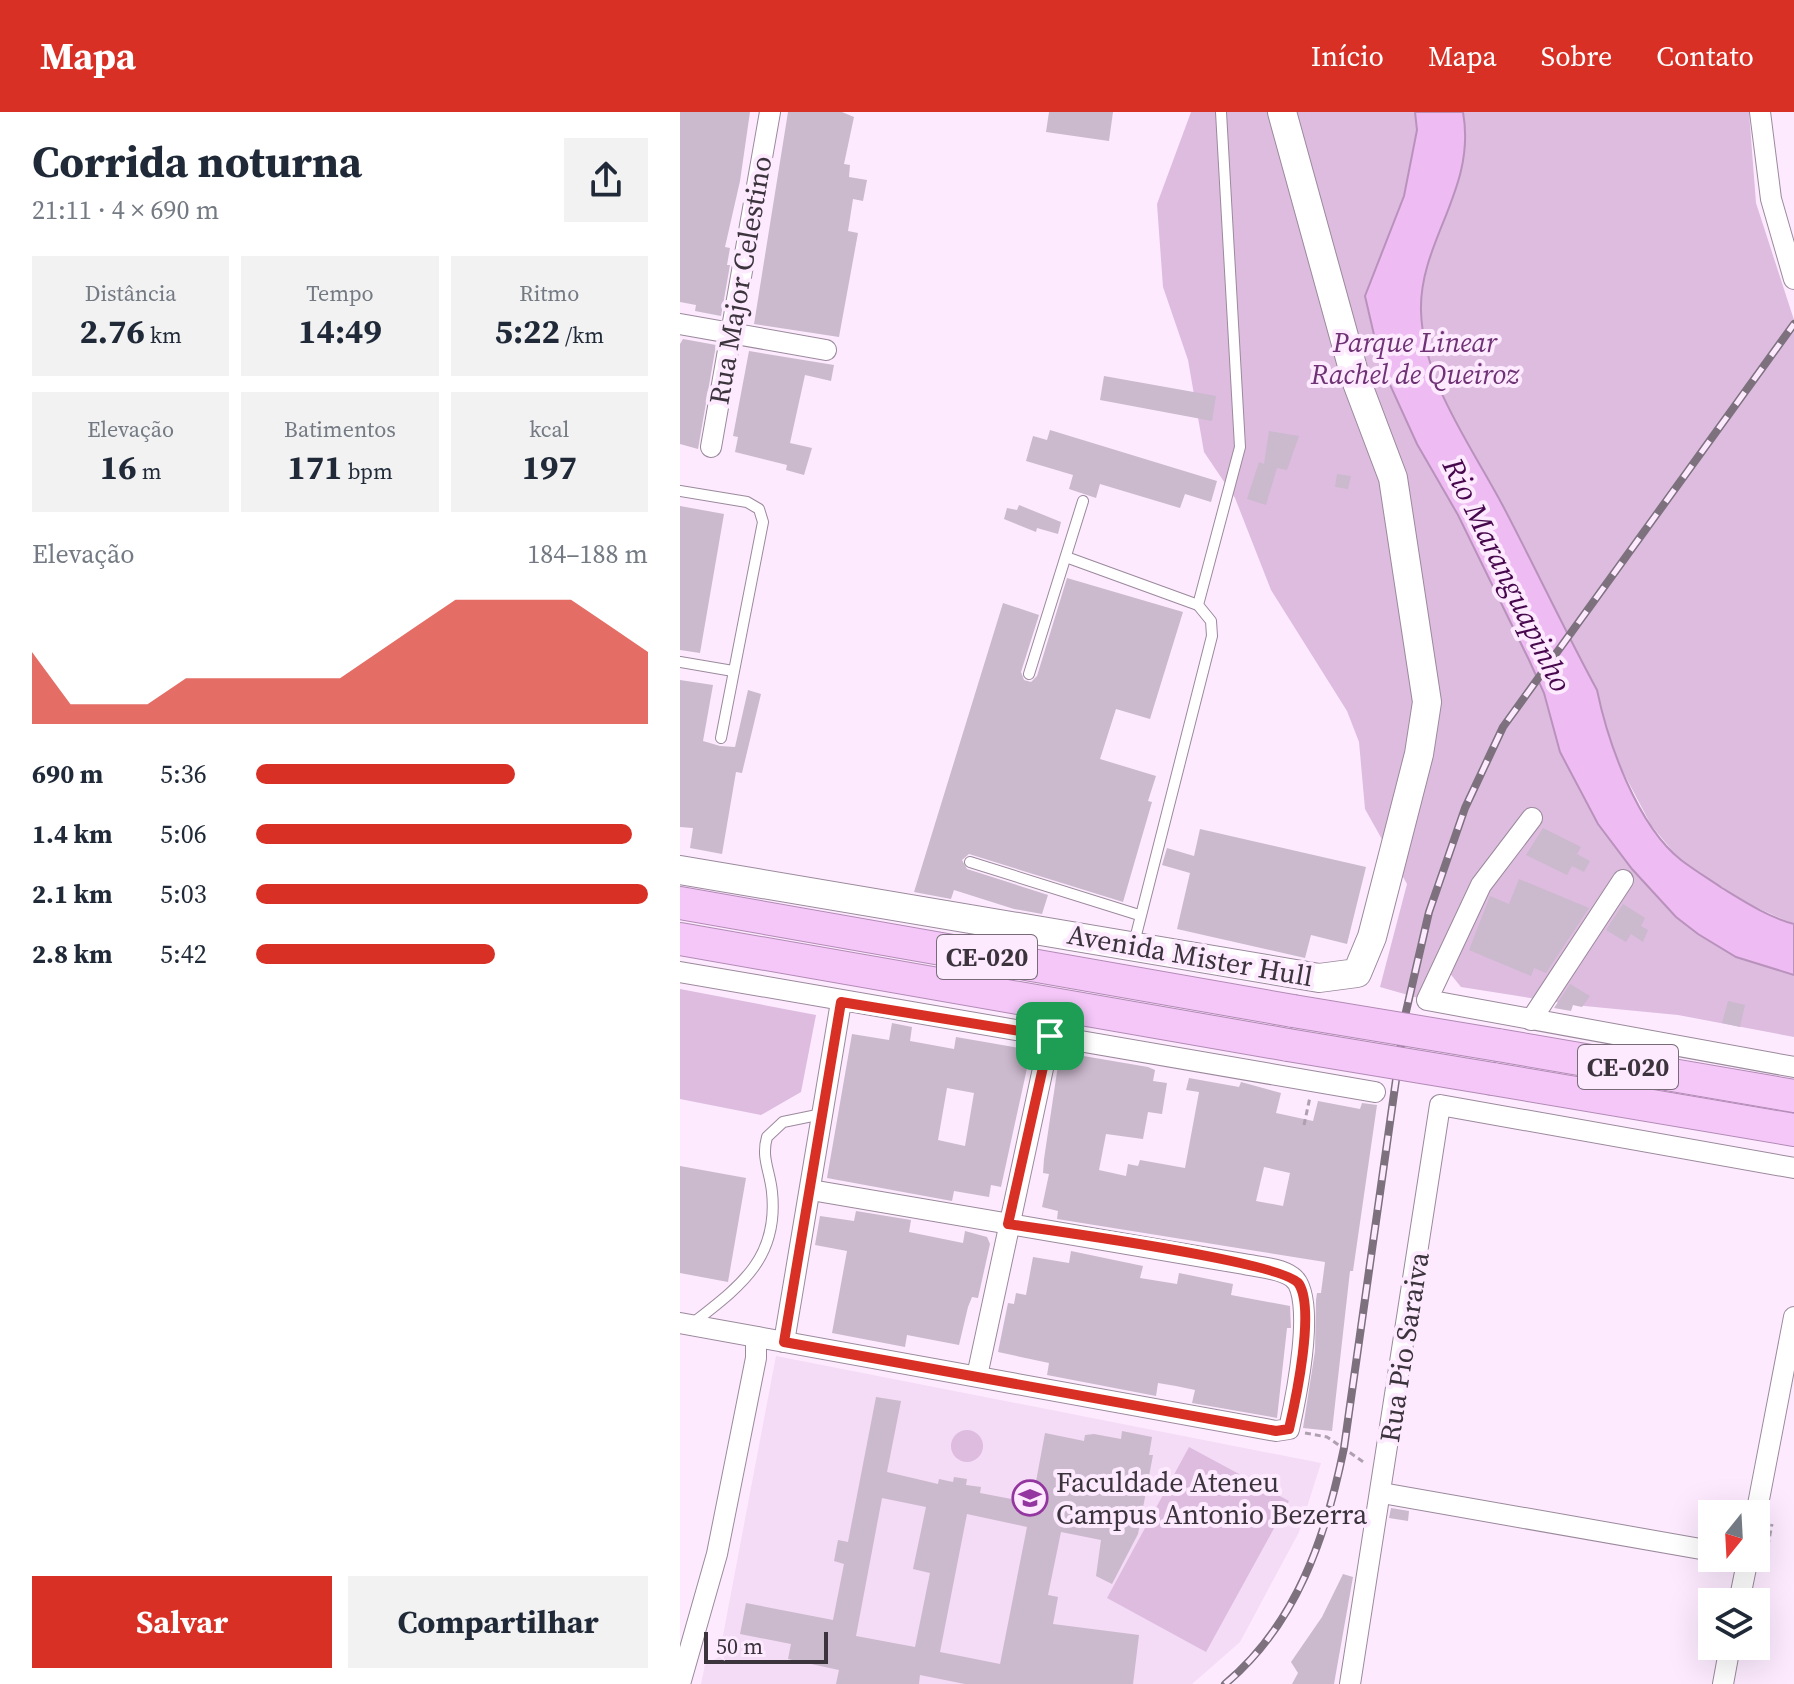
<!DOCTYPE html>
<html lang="pt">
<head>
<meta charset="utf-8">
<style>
  body { margin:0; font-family:"Source Serif 4",serif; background:#f2f2f3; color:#1f2937; height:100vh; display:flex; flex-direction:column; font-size:30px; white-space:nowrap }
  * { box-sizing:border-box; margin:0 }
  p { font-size:26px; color:#747a83 }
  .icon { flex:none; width:44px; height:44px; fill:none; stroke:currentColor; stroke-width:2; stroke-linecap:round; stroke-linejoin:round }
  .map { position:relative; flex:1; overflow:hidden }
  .side { display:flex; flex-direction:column; background:#fff; width:680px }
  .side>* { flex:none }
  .needle { width:52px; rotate:198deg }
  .tools { position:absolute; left:1018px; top:1388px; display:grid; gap:16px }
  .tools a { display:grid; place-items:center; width:72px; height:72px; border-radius:0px; background:#fff; box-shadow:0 8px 32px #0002; font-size:40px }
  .scale { position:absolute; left:24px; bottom:20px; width:124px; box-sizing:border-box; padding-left:8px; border:4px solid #3c343c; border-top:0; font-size:22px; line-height:28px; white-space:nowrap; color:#3c343c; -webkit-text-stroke:6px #fdeaff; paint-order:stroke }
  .pin { position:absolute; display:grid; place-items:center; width:68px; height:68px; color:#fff; margin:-34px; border-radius:16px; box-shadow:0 4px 12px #0006 }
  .round { display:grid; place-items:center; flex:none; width:84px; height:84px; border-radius:0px; background:#f2f2f3 }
  .headline { display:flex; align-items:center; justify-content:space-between; height:136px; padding:0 32px }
  h1 { font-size:44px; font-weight:700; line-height:60px }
  .stats { display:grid; grid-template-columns:repeat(3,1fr); gap:12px; height:136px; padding:8px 32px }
  .stats div { display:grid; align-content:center; border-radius:0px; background:#f2f2f3; text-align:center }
  .stats b { font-size:34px; font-weight:700 }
  .stats small { font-size:22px; font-weight:400 }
  .stats p { font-size:22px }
  .chart { height:224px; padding:16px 32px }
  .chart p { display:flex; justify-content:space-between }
  .chart svg { width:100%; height:144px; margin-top:8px; fill:#d93025; opacity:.7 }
  .button { display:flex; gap:16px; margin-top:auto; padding:16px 32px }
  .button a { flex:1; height:92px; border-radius:0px; background:#d93025; color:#fff; font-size:32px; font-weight:700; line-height:92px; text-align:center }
  .button a+a { background:#f2f2f3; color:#1f2937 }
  ul { padding:0 32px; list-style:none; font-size:26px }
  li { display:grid; grid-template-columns:128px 96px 1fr; align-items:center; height:60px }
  li i { height:20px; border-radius:10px; background:#d93025 }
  header { display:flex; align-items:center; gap:48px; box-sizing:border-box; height:112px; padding:0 40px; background:#d93025; color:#fff }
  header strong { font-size:38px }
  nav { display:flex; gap:44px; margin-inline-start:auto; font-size:28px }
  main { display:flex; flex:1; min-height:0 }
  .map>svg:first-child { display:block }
  .built { fill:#f4dbf6 }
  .green { fill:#ddbce0 }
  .water { fill:#eebbf3; stroke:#b992bc; stroke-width:2 }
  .building { fill:#cbb9cd; fill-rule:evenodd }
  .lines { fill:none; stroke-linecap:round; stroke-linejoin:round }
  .service-casing { stroke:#9b899c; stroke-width:12 }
  .minor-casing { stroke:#9b899c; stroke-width:22 }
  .secondary-casing { stroke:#9b899c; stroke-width:30 }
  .trunk-casing { stroke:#b28ab5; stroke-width:34 }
  .path { stroke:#afa0b0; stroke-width:3; stroke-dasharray:6 4; stroke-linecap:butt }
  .service { stroke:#fff; stroke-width:10 }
  .minor { stroke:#fff; stroke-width:20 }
  .secondary { stroke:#fff; stroke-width:28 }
  .trunk { stroke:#f4c7f8; stroke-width:32 }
  .rail-casing { stroke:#7d717e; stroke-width:8 }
  .rail { stroke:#fdeaff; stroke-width:5; stroke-dasharray:15; stroke-linecap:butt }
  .trunk-bridge-casing { stroke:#b28ab5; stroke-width:34; stroke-linecap:butt }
  .trunk-bridge { stroke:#f4c7f8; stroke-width:32 }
  .route-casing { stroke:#fff; stroke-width:16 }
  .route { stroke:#d93025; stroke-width:10 }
  .labels { text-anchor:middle; stroke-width:8; stroke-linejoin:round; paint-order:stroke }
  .shield { fill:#fdeaff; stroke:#766b76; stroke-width:2 }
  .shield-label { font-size:26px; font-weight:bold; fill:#3c343c }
  .street-label { font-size:28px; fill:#3c343c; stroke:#fdeaff }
  .park-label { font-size:28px; font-style:italic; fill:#6f3275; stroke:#fdeaff }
  .poi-label { font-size:28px; fill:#3c343c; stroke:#fdeaff; text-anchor:start }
  .water-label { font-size:30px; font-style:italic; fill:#46074c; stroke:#fdeaff }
</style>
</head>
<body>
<header>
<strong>Mapa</strong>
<nav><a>Início</a><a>Mapa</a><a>Sobre</a><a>Contato</a></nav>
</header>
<main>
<section class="side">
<div class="headline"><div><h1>Corrida noturna</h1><p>21:11 · 4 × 690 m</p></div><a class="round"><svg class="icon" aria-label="share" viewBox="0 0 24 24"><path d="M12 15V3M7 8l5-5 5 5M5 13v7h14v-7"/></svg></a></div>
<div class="stats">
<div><p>Distância</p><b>2.76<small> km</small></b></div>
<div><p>Tempo</p><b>14:49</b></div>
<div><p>Ritmo</p><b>5:22<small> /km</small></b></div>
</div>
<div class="stats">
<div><p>Elevação</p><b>16<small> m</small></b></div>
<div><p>Batimentos</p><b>171<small> bpm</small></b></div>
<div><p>kcal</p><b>197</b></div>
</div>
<div class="chart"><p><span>Elevação</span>184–188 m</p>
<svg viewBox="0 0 160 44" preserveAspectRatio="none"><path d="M0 44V22L10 38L20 38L30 38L40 30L50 30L60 30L70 30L80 30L90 22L100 14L110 6L120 6L130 6L140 6L150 14L160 22V44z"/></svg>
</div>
<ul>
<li><b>690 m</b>5:36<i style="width:66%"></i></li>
<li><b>1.4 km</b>5:06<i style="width:96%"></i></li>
<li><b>2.1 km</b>5:03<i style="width:100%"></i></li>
<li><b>2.8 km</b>5:42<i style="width:61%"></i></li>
</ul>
<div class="button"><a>Salvar</a><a>Compartilhar</a></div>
</section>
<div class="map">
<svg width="1114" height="1572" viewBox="0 0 1114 1572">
  <rect width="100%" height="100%" fill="#fdeaff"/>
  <!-- built -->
  <polygon class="built" points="96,1244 641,1351 619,1420 560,1530 512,1572 21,1572 25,1553 44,1542 41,1534"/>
  <!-- green -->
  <g class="green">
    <polygon points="511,0 1069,0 1076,91 1114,208 1114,812 1066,791 999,747 971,713 941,656 927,619 959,741 1114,819 1114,925 998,903 894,893 781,875 759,848 742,887 700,875 727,772 685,697 679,630 667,599 591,478 555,386 524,340 508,248 483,175 477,92"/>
    <polygon points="0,877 136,903 121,980 81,1003 0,987"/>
    <circle cx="287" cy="1334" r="16"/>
    <polygon points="509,1335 609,1389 526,1540 427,1486"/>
  </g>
  <!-- water -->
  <path class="water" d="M735,0H783C797,77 739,129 741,199C743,270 791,333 823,394C855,455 884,517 917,578C928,631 957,713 1001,748C1014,758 1029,767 1042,776C1065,790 1088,805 1114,812V863L1056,845L1018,822L996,805L952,757L918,712L880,640L864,581L849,548L778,403L737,332L701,253L685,184L724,84L737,18Z"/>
  <!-- building -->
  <g class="building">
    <polygon points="0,0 70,0 60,69 45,135 50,136 47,153 50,153 41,204 15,199 16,193 0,190"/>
    <polygon points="108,0 162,0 174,5 164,52 170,53 169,65 187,68 183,89 173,87 168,119 178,121 159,225 74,212"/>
    <polygon points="369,0 433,0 429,29 366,20"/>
    <polygon points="3,227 36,233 18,337 0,332 0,232"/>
    <polygon points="69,239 154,253 151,269 125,263 110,331 132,336 124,363 106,358 107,353 55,340 58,325 53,324"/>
    <polygon points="424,264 536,284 532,309 420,288"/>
    <polygon points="370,318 537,369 531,390 505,382 500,396 420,372 416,386 389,377 393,363 346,349 353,324 367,328"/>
    <polygon points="589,319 619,324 607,358 597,356 586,393 567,387 579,350 584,352"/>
    <polygon points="657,362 671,364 668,377 655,375"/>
    <polygon points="339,393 381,410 378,422 357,416 356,420 324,407 327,396 337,398"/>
    <polygon points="0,394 44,402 20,541 0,538"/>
    <polygon points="387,466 503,500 470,607 436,597 420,647 476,664 468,689 472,690 443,790 289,742 282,748 287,757 368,783 362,802 334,797 274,778 271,787 234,780 323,491 359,503 341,560 344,568 351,570 357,564"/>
    <polygon points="0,568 33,573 23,629 40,634 55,635 68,578 81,582 62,661 56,660 42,742 10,736 13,716 0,715"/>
    <polygon points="863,716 901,735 897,742 910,749 904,760 892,754 887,763 846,743"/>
    <polygon points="520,717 686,755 667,832 631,823 625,846 497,817 510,761 482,753 487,736 514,744"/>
    <polygon points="839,767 909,796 866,861 854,856 851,864 789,838 810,784 829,792"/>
    <polygon points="943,792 965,806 961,814 968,818 963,830 951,822 946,830 926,818"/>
    <polygon points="890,872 910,884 902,895 893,893 891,899 874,896"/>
    <polygon points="1048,889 1065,893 1060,915 1042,911"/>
    <path d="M212,911L232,915L230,929L274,937L276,925L351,938L321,1075L311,1073L309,1085L274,1079L272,1089L147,1066L172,922L209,928ZM267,976L294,981L285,1034L258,1028Z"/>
    <path d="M380,940L468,955L475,958L473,969L487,971L482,1002L468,1000L463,1027L426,1022L419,1058L446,1064L448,1052L458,1054L460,1048L505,1056L519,980L506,978L509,966L559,975L561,970L601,981L596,1001L633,1009L638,989L680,997L682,991L697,993L673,1159H670L652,1319L623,1316L635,1239L636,1188L637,1181H641L645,1150L377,1107L378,1099L362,1095L369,1062L363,1061L364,1047ZM584,1055L610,1061L603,1094L576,1089Z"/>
    <polygon points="0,1054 66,1066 48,1170 0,1161"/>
    <polygon points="176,1099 231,1108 229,1120 283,1131 285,1119 307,1125 310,1132 298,1186 292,1185 288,1195 279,1233 227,1223 225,1235 152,1221 167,1139 135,1133 140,1104 174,1109"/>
    <polygon points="391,1139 463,1154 460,1166 497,1172 499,1161 553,1172 551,1183 610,1194 611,1216 607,1216 597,1306 512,1291 515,1278 496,1274 478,1271 476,1284 367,1263 369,1251 318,1240 328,1191 334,1192 336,1181 346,1183 353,1145 389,1151"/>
    <path d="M196,1285L221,1289L207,1360L258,1372L259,1367L273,1370L274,1365L287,1367L286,1373L301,1375L300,1381L352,1391L365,1321L404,1329L405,1323L414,1322L441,1327L442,1319L472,1325L469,1343H473L458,1422L432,1472L416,1464L421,1428L381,1420L368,1483L378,1485L373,1512L459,1523L453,1572H285L240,1563L239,1572H156L159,1558L108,1547L111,1532L60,1522L66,1491L153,1508L164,1452L154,1449L158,1428L168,1430ZM202,1386L246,1395L233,1457L250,1461L235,1535L176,1524ZM287,1402L347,1415L320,1552L260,1540Z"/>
    <polygon points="711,1396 729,1399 728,1409 709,1406"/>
    <polygon points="663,1462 673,1465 654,1572 612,1572 618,1561 611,1550 642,1505"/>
  </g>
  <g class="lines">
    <defs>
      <g id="service">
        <polyline points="0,379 67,390 79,397 83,410 41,626"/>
        <polyline points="386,445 518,493"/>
        <polyline points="0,550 53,559"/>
        <polyline points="349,562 403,389"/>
        <polyline points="290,750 459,803"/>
        <polyline points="454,831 532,524 531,509 518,493 560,335 541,0"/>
        <path d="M13,1211C59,1175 99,1147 92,1080C90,1059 81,1046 87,1025L103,1010L142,1002"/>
      </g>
      <g id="minor">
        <polyline points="1080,0 1091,87 1114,167"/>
        <polyline points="0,212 146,238"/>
        <polyline points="31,335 90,0"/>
        <polyline points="852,706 801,773 747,888 1114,955"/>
        <polyline points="0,860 695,980"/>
        <polyline points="851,908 943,768"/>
        <path d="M0,1211L596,1319L609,1317C615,1290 638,1182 612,1165C600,1156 578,1155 564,1152L131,1078"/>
        <polyline points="104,1230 161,890"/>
        <polyline points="297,1264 370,924"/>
        <polyline points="702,1381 1032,1439"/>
        <polyline points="1076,1403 1114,1205"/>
        <polyline points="1059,1490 1068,1446"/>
        <polyline points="0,1572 37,1442 76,1246 76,1225"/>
        <polyline points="670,1572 760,993 1114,1056"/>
        <polyline points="1043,1572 1050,1534"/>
      </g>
      <polyline id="secondary" points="0,758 639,866 677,861 692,825 739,642 747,590 713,366 676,268 602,0"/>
      <g id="trunk">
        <polyline points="0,791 613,899"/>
        <polyline points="0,827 608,933"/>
        <polyline points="818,933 1114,984"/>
        <polyline points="813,967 1114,1018"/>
      </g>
    </defs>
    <!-- service casing -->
    <use href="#service" class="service-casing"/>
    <!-- minor casing -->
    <use href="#minor" class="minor-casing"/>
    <!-- secondary casing -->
    <use href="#secondary" class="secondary-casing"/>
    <!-- trunk casing -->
    <use href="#trunk" class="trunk-casing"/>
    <!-- path -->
    <g class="path">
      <polyline points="624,1013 630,985"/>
      <polyline points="625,1321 647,1325 685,1351"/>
      <polyline points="1086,1444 1092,1412"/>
    </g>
    <!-- service -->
    <use href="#service" class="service"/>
    <!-- minor -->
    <use href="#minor" class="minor"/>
    <!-- secondary -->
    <use href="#secondary" class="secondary"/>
    <!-- trunk -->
    <use href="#trunk" class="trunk"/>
    <defs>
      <path id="rail" d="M545,1572C617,1512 646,1424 664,1336L725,904L749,800L785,696L823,615L1114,212"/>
    </defs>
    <!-- rail casing -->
    <use href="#rail" class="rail-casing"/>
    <!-- rail -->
    <use href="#rail" class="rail"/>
    <defs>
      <g id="trunk-bridge">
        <polyline points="613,899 818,933"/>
        <polyline points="608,933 813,967"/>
      </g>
    </defs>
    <!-- trunk-bridge casing -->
    <use href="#trunk-bridge" class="trunk-bridge-casing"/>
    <!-- trunk-bridge -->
    <use href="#trunk-bridge" class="trunk-bridge"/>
  </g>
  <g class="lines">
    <defs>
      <path id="route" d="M161,890L370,924L328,1112C368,1118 605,1150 619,1172C635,1198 616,1287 609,1317L596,1319L104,1230Z"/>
    </defs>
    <!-- route casing -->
    <use href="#route" class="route-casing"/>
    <!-- route -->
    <use href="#route" class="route"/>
  </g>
  <!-- icons -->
  <defs>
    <symbol id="university-ring" viewBox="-11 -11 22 22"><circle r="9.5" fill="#fdeaff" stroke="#94369f" stroke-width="1.5"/><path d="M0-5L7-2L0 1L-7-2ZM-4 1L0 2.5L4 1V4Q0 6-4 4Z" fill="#94369f"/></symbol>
  </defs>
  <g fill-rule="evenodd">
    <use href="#university-ring" x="330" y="1366" width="40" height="40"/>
  </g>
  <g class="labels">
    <!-- shield labels -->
    <g class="shield">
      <rect x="257" y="823" width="100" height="44" rx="6"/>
      <rect x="898" y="933" width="100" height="44" rx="6"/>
    </g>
    <g class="shield-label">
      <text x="307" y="854">CE-020</text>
      <text x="948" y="964">CE-020</text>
    </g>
    <!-- street labels -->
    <g class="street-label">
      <text transform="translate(60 168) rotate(-80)" y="10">Rua Major Celestino</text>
      <text transform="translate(510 843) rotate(10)" y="10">Avenida Mister Hull</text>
      <text transform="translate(724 1235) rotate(-81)" y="10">Rua Pio Saraiva</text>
    </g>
    <!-- park labels -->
    <g class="park-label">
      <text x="735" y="240">Parque Linear<tspan x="735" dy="32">Rachel de Queiroz</tspan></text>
    </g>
    <!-- poi labels -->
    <g class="poi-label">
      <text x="376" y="1380">Faculdade Ateneu<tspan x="376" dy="32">Campus Antonio Bezerra</tspan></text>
    </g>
    <!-- water labels -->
    <g class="water-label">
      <text transform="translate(827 463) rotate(64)" y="10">Rio Maranguapinho</text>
    </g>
  </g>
</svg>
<div class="tools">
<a><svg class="needle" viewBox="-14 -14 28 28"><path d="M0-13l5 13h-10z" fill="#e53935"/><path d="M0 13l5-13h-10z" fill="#747a83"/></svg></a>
<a><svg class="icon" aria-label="layers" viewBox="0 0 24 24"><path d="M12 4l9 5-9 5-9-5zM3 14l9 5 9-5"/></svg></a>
</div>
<div class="scale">50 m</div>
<div class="pin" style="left:370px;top:924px;background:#1e9e55"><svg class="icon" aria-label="arrive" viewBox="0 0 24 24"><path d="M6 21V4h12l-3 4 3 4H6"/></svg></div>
</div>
</main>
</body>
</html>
